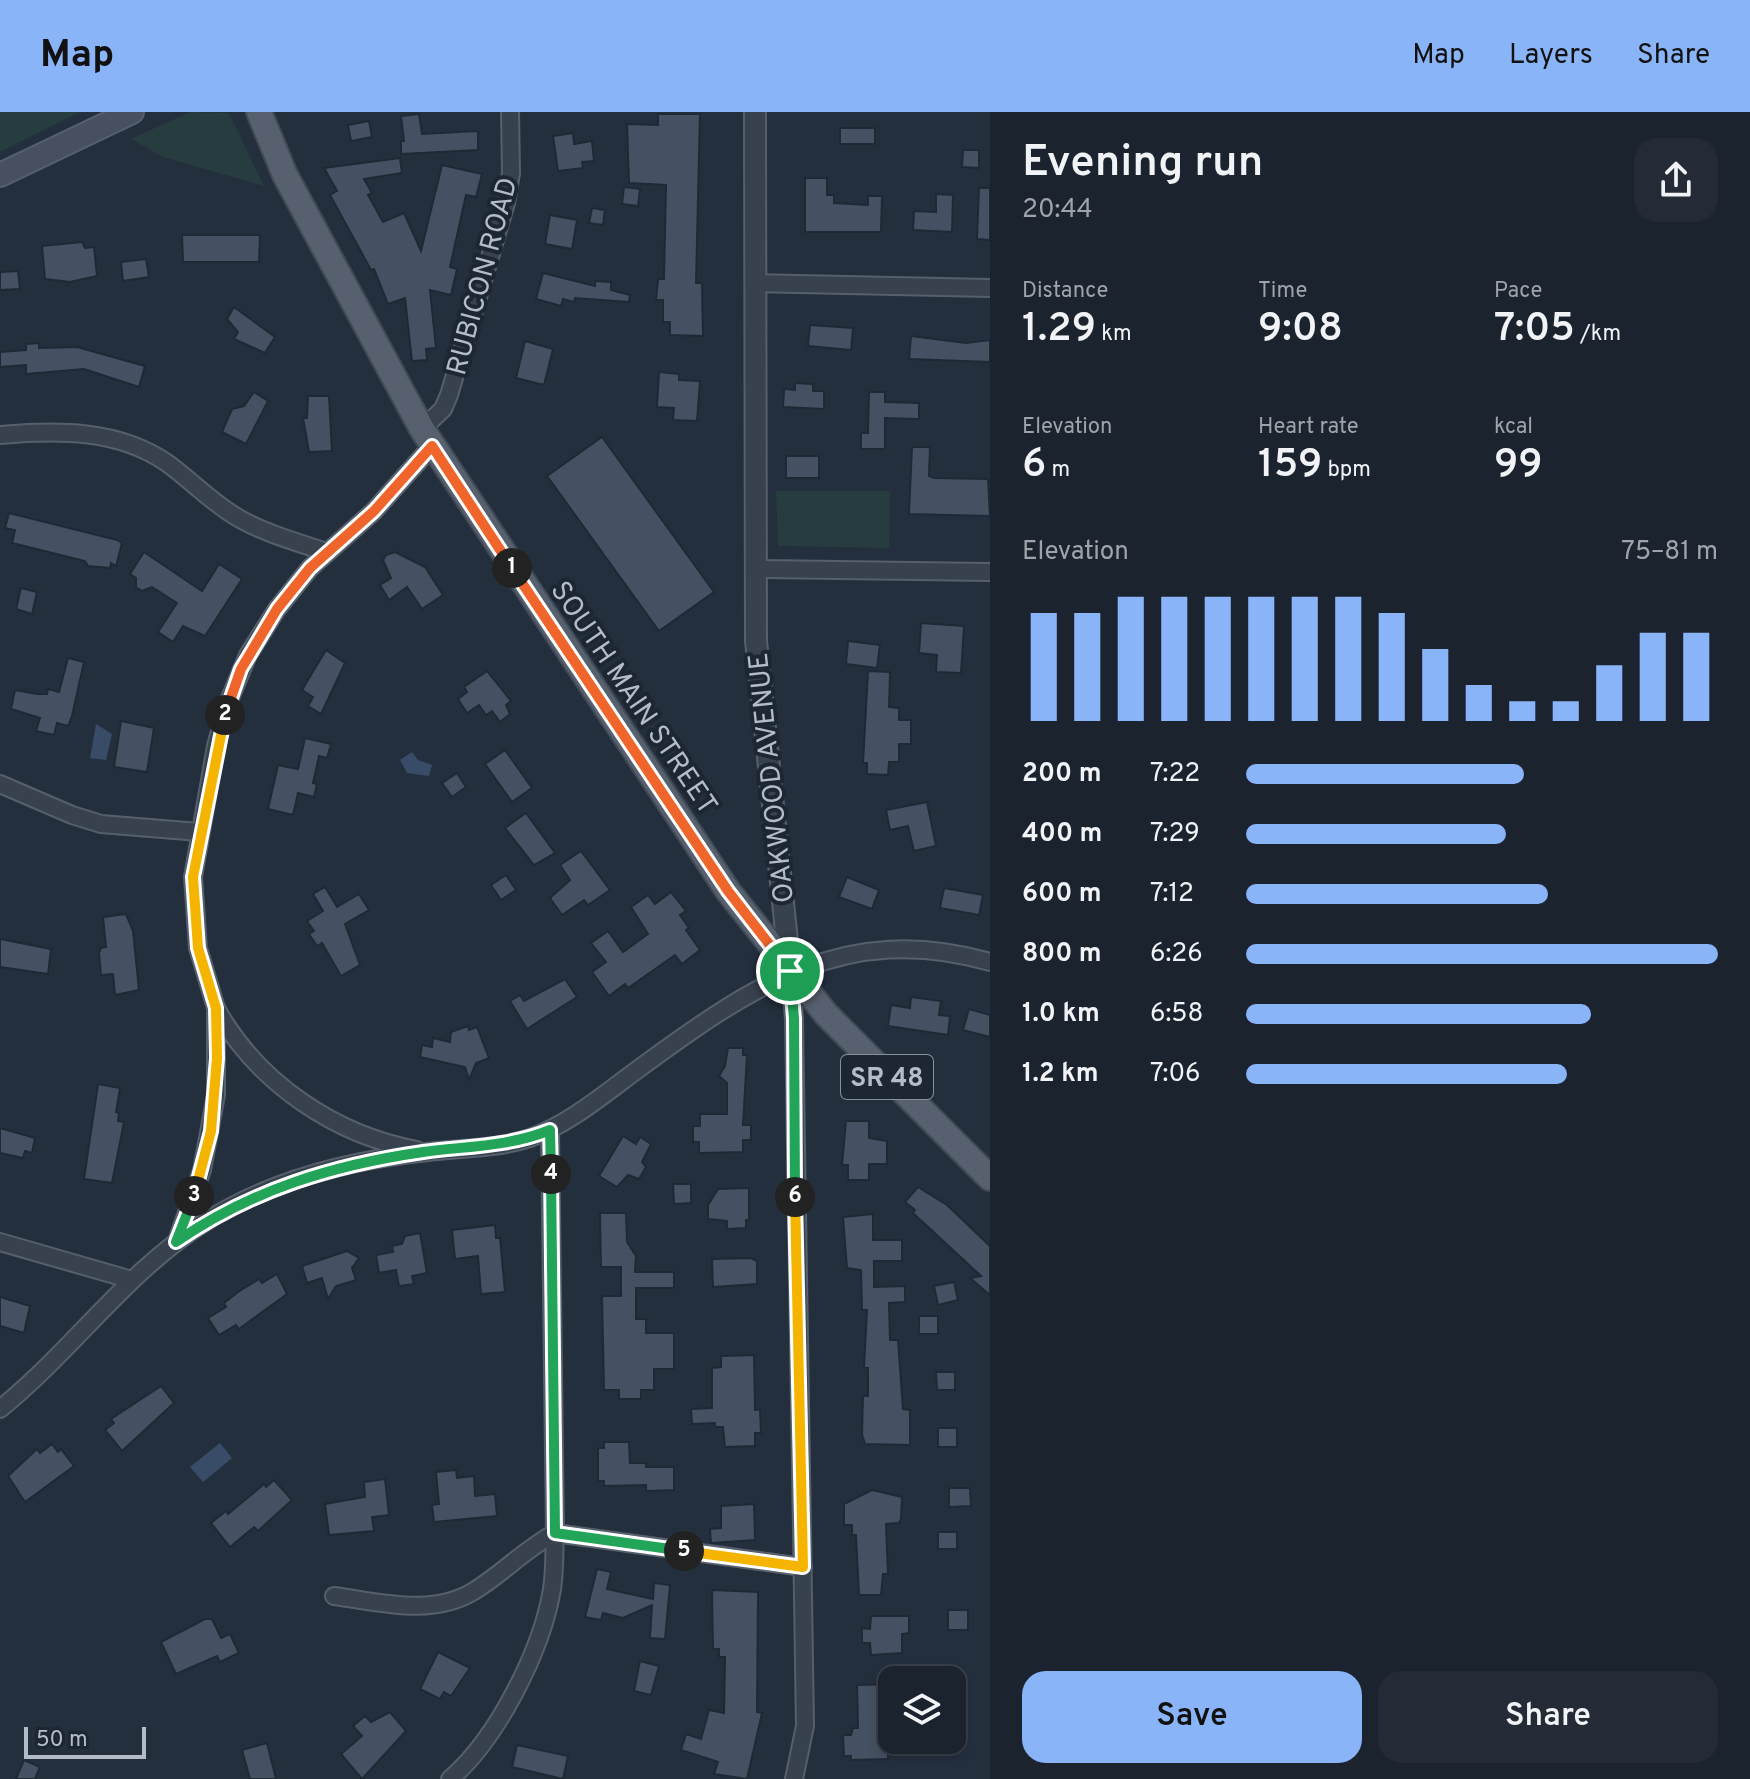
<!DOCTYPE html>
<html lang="en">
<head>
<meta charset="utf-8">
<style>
  body { margin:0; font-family:Overpass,sans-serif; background:#242b36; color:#f1f3f6; height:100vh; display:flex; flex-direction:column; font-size:30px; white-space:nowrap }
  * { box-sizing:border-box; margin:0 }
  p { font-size:26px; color:#a0a4aa }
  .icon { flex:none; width:44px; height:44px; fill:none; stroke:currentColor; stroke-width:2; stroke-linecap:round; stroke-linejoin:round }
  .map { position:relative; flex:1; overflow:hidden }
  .details { display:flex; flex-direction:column; background:#1b232e; width:760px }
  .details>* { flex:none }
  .buttons { position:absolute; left:878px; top:1554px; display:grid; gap:16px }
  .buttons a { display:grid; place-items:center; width:88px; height:88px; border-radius:16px; background:#1b232e; box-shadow:0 4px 12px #0003,0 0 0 2px #39404a; font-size:40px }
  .scale { position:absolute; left:24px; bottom:20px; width:122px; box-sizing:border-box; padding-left:8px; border:4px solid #b4bcc9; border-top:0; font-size:22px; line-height:28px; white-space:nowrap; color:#b4bcc9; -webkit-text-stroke:6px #1d2633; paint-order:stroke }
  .pin { position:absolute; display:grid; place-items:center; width:68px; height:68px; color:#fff; margin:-34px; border:4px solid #fff; border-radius:50%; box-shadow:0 2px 8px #0007 }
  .km { position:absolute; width:40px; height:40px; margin:-20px; border-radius:50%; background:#222; color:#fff; font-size:22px; line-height:40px; text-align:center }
  .round { display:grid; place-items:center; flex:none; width:84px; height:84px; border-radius:24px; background:#242b36 }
  .headline { display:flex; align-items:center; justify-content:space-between; height:136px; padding:0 32px }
  h1 { font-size:44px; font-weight:600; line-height:60px }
  .stats { display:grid; grid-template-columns:repeat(3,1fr); gap:12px; height:136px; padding:8px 32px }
  .stats div { display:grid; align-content:center }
  .stats b { font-size:40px; font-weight:600 }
  .stats small { font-size:22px; font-weight:400 }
  .stats p { font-size:22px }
  .chart { height:224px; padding:16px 32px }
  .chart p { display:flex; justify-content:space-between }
  .chart svg { width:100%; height:144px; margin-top:8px; stroke:#8ab4f8; stroke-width:6 }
  .primary-button { display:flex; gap:16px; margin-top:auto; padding:16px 32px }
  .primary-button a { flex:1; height:92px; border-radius:24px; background:#8ab4f8; color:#111; font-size:32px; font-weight:600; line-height:92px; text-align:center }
  .primary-button a+a { background:#242b36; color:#f1f3f6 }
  ul { padding:0 32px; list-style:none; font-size:26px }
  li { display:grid; grid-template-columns:128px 96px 1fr; align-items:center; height:60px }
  li i { height:20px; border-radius:10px; background:#8ab4f8 }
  header { display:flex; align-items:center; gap:48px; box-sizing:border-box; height:112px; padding:0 40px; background:#8ab4f8; color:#111 }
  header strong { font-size:38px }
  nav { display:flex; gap:44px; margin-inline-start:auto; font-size:28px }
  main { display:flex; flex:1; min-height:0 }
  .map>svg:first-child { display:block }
  .green { fill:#263c3f }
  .water { fill:#394c67 }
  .building { fill:#455162; stroke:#1f2835; stroke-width:2 }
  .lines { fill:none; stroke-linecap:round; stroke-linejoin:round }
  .minor-casing { stroke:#565f6c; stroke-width:20 }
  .tertiary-casing { stroke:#565f6c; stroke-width:24 }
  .secondary-casing { stroke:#565f6c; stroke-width:26 }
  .primary-casing { stroke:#414a57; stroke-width:28 }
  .minor { stroke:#38414e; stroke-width:16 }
  .tertiary { stroke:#38414e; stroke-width:20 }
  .secondary { stroke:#465061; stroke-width:22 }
  .primary { stroke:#56606e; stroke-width:24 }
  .split-1-casing { stroke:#fff; stroke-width:16 }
  .split-2-casing { stroke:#fff; stroke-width:16 }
  .split-3-casing { stroke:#fff; stroke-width:16 }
  .split-4-casing { stroke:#fff; stroke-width:16 }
  .split-5-casing { stroke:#fff; stroke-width:16 }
  .split-6-casing { stroke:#fff; stroke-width:16 }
  .split-7-casing { stroke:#fff; stroke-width:16 }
  .split-1 { stroke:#f0652b; stroke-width:10 }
  .split-2 { stroke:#f0652b; stroke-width:10 }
  .split-3 { stroke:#f5b400; stroke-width:10 }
  .split-4 { stroke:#22a559; stroke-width:10 }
  .split-5 { stroke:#22a559; stroke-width:10 }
  .split-6 { stroke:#f5b400; stroke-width:10 }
  .split-7 { stroke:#22a559; stroke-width:10 }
  .labels { text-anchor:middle; stroke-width:8; stroke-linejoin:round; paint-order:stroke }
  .shield { fill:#1d2633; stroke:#878f9c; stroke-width:2 }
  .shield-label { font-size:26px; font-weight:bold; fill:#b4bcc9 }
  .street-label { font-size:28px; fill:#b4bcc9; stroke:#1d2633 }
</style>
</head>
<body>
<header>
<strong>Map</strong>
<nav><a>Map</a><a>Layers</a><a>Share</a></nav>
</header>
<main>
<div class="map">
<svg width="990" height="1667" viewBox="0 0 990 1667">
  <rect width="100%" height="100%" fill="#242f3e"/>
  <!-- green -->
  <g class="green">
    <polygon points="0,0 80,0 0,40"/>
    <polygon points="190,0 229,1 264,74 163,45 131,27"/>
    <polygon points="776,379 890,379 889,436 778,434"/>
  </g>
  <!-- water -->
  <g class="water">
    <polygon points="96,612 112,622 106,648 90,646"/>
    <polygon points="412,640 418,648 432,653 429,664 407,661 400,648"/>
    <polygon points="220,1331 232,1346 203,1370 190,1355"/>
  </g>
  <!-- building -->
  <g class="building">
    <polygon points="419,2 422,22 478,19 478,38 401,42 401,29 404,29 401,4"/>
    <polygon points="658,2 700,2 696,171 702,171 703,224 670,223 670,210 663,210 663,188 656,188 658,167 664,167 666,73 629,71 627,12 658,13"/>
    <polygon points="369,9 372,25 351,29 348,13"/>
    <rect x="840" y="16" width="35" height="16"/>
    <polygon points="573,21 574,32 592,29 594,49 582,50 583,56 558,59 553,24"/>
    <polygon points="963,38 979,38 979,56 962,55"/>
    <polygon points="400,46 402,61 364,67 372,81 368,83 383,110 404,101 421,139 442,53 482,62 476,85 466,83 450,155 457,157 451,183 430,178 436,236 426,237 427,248 412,249 405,186 388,192 374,157 371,158 330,83 337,79 324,56"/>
    <polygon points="805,66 827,66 827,83 834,83 834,91 868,93 868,84 882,84 881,120 805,120"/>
    <polygon points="624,75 640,77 638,94 622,92"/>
    <polygon points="979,76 990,76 990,128 977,127"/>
    <polygon points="936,82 953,83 952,120 913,118 914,99 936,100"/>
    <polygon points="592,96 605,98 603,113 589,111"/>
    <polygon points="550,103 577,108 572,137 545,132"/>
    <polygon points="182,123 260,123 259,150 183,150"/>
    <polygon points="82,130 85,136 94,135 97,164 70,170 45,167 42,134"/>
    <polygon points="146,147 149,165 123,169 121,150"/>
    <polygon points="18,159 20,177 0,178 0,160"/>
    <polygon points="543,161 595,174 595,169 611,170 611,178 630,183 629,190 575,186 574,190 563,187 561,194 536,187"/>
    <polygon points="234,195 275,225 265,241 234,227 238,220 227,207"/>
    <polygon points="810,213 853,216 851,238 808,234"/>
    <polygon points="911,224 966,231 990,228 990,250 909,247"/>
    <polygon points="525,229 553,237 544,273 516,266"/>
    <polygon points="39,231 39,236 77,235 145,254 139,275 84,257 26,262 26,253 0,255 0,240 26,238 26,232"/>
    <polygon points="659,260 679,262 679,268 700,269 697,309 673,308 674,296 657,295"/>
    <polygon points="795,271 813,272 813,279 824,279 824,297 783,295 784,277 795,278"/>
    <polygon points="254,280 268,289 246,332 222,320 232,297 244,294"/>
    <polygon points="869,280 885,280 885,290 919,291 919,307 885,306 885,337 861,337 861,321 868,321"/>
    <polygon points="308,284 329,284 332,339 309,340 303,306 307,306"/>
    <polygon points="602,325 714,480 659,519 547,364"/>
    <polygon points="912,335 930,335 929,364 934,366 988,367 990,404 909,402"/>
    <rect x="786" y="344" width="33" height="22"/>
    <polygon points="9,401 117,428 122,431 116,454 111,451 110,456 88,454 85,449 12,431 15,418 5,416"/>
    <polygon points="144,440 202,479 219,452 242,467 205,524 183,514 173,530 158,520 177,491 152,475 142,479 136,475 136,466 130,462"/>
    <polygon points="395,440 425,455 443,483 422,497 407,475 389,488 380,473 391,466 383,448 386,443"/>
    <polygon points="21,476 37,480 32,502 16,497"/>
    <polygon points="921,511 964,514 961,561 936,560 937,543 919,541"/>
    <polygon points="848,529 880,533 877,556 846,552"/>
    <polygon points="326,538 345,551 321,602 308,594 313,585 302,578"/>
    <polygon points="68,546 84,550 72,604 68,614 57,611 54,623 36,619 40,606 11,597 15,578 37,582 47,582 48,577 59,580"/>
    <polygon points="487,559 511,589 506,593 510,602 500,610 492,599 486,603 479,593 467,601 458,587 467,580 464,575"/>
    <polygon points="868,559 890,560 889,595 899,596 899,608 911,608 911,632 899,632 899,650 889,650 888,663 867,662 867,651 863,651"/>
    <polygon points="121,609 154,616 147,660 114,655"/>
    <polygon points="305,626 331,632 327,646 319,644 313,671 317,672 314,685 298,681 293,703 268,697 278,653 298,657"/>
    <polygon points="505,638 532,676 512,690 485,652"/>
    <polygon points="457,661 466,675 452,685 442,671"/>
    <polygon points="927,690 936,734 914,739 908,714 890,718 886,698"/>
    <polygon points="526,701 555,741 534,753 505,716"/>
    <polygon points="581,739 610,778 588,793 584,788 562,803 550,786 570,768 560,753"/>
    <polygon points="506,763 516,778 501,788 491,773"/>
    <polygon points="847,765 879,778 872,797 839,785"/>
    <polygon points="325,775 337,795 359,782 369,798 345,812 360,853 341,864 322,831 317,834 309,822 314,819 307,809 323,799 313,782"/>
    <polygon points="944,776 983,783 979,803 940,796"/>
    <polygon points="671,780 686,799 680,803 689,816 686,818 700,838 682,852 675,843 628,876 625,872 609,884 592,860 606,850 591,831 608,819 623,840 648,822 631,795 648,783 655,792"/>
    <polygon points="126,802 133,819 139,878 115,883 113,862 101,863 99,841 101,836 106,835 103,805"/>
    <polygon points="0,827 51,837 48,862 0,855"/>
    <polygon points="565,867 577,885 527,917 510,889 520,883 524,889"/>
    <polygon points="911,885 941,889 939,903 950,904 948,923 888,914 891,893 910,896"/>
    <polygon points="969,897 990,903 990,925 963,918"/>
    <polygon points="468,914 469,918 477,915 489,946 476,951 469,968 465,955 420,945 422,933 432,935 433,926 450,930 451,920"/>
    <polygon points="728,936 743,936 743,943 747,943 743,1013 751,1013 751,1028 743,1028 743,1040 699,1041 699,1030 693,1030 693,1014 700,1014 700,1002 727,1002 727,971 719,964 725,954"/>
    <polygon points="98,972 120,976 116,1000 119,1001 118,1009 124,1010 112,1071 84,1067"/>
    <polygon points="846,1009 869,1009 869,1026 887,1029 887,1052 869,1052 869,1068 848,1068 848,1053 842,1053"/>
    <polygon points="0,1016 35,1026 32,1041 25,1039 23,1046 0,1041"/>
    <polygon points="623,1024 636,1032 640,1025 651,1032 642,1050 646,1055 639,1067 628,1063 617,1075 599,1064"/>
    <polygon points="673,1072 691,1072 691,1091 674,1092"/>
    <polygon points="918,1075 947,1093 990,1134 990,1183 970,1166 981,1164 913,1101 915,1098 905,1090"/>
    <polygon points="749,1076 749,1108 746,1108 746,1116 727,1117 727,1109 708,1107 708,1093 718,1077"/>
    <polygon points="600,1101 626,1101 627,1130 636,1144 635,1160 674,1160 674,1176 636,1176 636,1207 646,1207 646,1221 674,1221 674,1257 654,1257 654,1278 641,1278 641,1287 619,1287 619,1278 604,1278 602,1184 621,1184 621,1155 601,1155"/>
    <polygon points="873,1102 873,1128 902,1128 902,1149 874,1149 874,1175 905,1174 905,1190 889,1191 890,1228 898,1228 903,1297 910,1298 910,1333 865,1332 862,1322 863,1284 868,1284 868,1256 864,1256 867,1198 862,1198 861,1158 847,1156 843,1105"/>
    <polygon points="495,1113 496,1126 500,1126 505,1180 481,1182 478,1144 455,1147 452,1118"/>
    <polygon points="420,1121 427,1161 412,1164 414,1172 399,1174 396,1158 379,1161 376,1143 393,1140 392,1134 402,1132 405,1124"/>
    <polygon points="347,1139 359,1146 352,1156 356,1168 336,1174 328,1187 322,1166 307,1171 302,1154"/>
    <polygon points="751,1146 757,1149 757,1172 713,1175 712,1147"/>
    <polygon points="277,1162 287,1182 239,1217 236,1213 219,1223 208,1206 226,1195 224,1191 238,1180 259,1167 262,1171"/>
    <polygon points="954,1170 958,1188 938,1193 934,1174"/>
    <polygon points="0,1185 30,1194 24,1221 0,1214"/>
    <rect x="919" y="1204" width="19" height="18"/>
    <polygon points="754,1243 755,1298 760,1297 761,1321 755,1321 755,1334 725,1335 723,1315 715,1315 715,1311 692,1312 691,1297 712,1296 712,1256 721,1255 721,1244"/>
    <polygon points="936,1260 955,1260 955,1278 937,1278"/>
    <polygon points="161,1274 174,1291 122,1339 105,1318 114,1311 111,1307"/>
    <rect x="938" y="1316" width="19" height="19"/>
    <polygon points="604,1330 629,1330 630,1351 646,1351 646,1355 674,1355 674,1378 646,1379 646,1373 604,1374 604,1369 598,1369 598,1336 604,1336"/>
    <polygon points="52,1332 58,1340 61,1337 74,1354 25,1390 8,1364 37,1337 40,1341"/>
    <polygon points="456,1358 457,1366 474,1364 475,1384 495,1382 497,1404 434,1410 432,1393 439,1392 436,1360"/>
    <polygon points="385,1367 389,1403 372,1405 374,1419 329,1423 325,1392 365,1385 364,1370"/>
    <polygon points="274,1368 292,1388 258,1419 254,1415 230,1435 211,1411 226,1399 228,1402 264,1372 266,1375"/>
    <polygon points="949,1376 970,1376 971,1394 949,1395"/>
    <polygon points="872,1378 902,1385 901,1407 899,1411 886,1412 888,1462 883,1462 881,1483 859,1483 856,1423 852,1423 852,1413 844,1413 844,1392"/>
    <polygon points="754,1392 755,1428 711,1431 710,1417 721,1416 721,1394"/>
    <rect x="938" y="1420" width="19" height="17"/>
    <polygon points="597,1457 611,1460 607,1477 653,1487 654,1471 670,1473 665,1527 650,1526 652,1493 623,1506 603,1501 601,1508 585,1505"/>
    <polygon points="712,1478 758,1480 757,1600 762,1601 747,1667 714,1662 718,1650 681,1638 686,1622 701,1627 709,1598 724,1601 725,1545 719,1545 719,1537 713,1537"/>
    <rect x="948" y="1498" width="20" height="20"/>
    <polygon points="871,1504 909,1504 909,1521 902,1522 902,1541 871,1543 870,1531 862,1531 862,1516 870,1517"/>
    <polygon points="205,1507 212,1507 221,1526 230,1522 239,1541 220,1550 217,1544 176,1562 161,1530"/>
    <polygon points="438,1540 470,1556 451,1584 444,1580 440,1587 420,1577"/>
    <polygon points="640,1549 659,1554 651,1583 634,1579"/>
    <polygon points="889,1572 888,1647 851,1648 851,1644 844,1644 843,1623 851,1623 853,1616 858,1616 857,1573"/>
    <polygon points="952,1582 967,1582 967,1628 952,1627"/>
    <polygon points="390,1600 406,1619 362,1667 341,1642 362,1624 353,1614 365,1604 371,1610"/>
    <polygon points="267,1631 276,1667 250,1667 242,1638"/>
    <polygon points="517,1633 568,1644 563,1667 512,1655"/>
    <polygon points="24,1648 40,1655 35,1667 16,1667"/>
  </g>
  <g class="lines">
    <defs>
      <g id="minor">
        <polyline points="754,171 990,176"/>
        <polyline points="422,317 443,297 449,283 506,91 511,61 510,0"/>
        <path d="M0,323C56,318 118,317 167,351C192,369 213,392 240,407C267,422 297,430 326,440"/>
        <polyline points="754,457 990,460"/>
        <polyline points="0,672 72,703 101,712 199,720"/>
        <polyline points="790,859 794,907 805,1614 794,1667"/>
        <path d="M217,898C258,971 335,1023 417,1038"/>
        <polyline points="177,1129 202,1058 216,983 216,896 198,836 193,765 216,634 228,591 248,543 277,497 310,456 374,399 432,334"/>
        <polyline points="0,1130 132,1168"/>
        <path d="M0,1297C72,1239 126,1160 205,1110C270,1068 351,1048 428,1040C462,1036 497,1037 530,1026C569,1012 603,983 637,958C749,876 844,808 990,850"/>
        <path d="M334,1484C380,1490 432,1505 474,1479C502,1462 525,1437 555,1421L803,1455"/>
        <path d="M450,1667C497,1627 542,1538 552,1477C555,1459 554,1440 555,1421L550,1018"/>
      </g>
      <polyline id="tertiary" points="755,0 756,529 790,858"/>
      <polyline id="secondary" points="0,63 132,0"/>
      <polyline id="primary" points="259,0 285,63 422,317 728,779 826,902 990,1066"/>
    </defs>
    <!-- minor casing -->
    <use href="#minor" class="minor-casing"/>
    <!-- tertiary casing -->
    <use href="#tertiary" class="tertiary-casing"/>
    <!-- secondary casing -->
    <use href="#secondary" class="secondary-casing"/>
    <!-- primary casing -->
    <use href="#primary" class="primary-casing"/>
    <!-- minor -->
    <use href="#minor" class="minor"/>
    <!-- tertiary -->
    <use href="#tertiary" class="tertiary"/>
    <!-- secondary -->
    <use href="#secondary" class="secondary"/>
    <!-- primary -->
    <use href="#primary" class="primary"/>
  </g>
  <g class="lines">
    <defs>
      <polyline id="split-1" points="512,456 728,779 790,859"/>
      <polyline id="split-2" points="225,603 241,557 277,497 310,456 374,399 432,334 512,456"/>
      <polyline id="split-3" points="194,1084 211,1019 217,946 216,896 198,836 193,765 225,603"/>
      <path id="split-4" d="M194,1084L176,1130C251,1078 333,1053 423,1040C467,1034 508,1035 550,1018L551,1062"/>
      <polyline id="split-5" points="551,1062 555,1421 684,1439"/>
      <polyline id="split-6" points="684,1439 803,1455 795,1085"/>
      <polyline id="split-7" points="790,859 794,907 795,1085"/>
    </defs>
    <!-- split-1 casing -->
    <use href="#split-1" class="split-1-casing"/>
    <!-- split-2 casing -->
    <use href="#split-2" class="split-2-casing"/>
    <!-- split-3 casing -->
    <use href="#split-3" class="split-3-casing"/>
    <!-- split-4 casing -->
    <use href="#split-4" class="split-4-casing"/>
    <!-- split-5 casing -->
    <use href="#split-5" class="split-5-casing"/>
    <!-- split-6 casing -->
    <use href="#split-6" class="split-6-casing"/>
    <!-- split-7 casing -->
    <use href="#split-7" class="split-7-casing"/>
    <!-- split-1 -->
    <use href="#split-1" class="split-1"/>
    <!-- split-2 -->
    <use href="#split-2" class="split-2"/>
    <!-- split-3 -->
    <use href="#split-3" class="split-3"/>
    <!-- split-4 -->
    <use href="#split-4" class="split-4"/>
    <!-- split-5 -->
    <use href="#split-5" class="split-5"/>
    <!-- split-6 -->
    <use href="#split-6" class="split-6"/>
    <!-- split-7 -->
    <use href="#split-7" class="split-7"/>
  </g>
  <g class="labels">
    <!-- shield labels -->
    <rect class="shield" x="841" y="943" width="92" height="44" rx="6"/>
    <g class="shield-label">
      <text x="887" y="974">SR 48</text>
    </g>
    <!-- street labels -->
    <g class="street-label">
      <text transform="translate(481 164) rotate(-75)" y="10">RUBICON ROAD</text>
      <text transform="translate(635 585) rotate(56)" y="10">SOUTH MAIN STREET</text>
      <text transform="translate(770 666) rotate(-96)" y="10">OAKWOOD AVENUE</text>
    </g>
  </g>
</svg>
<div class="buttons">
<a><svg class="icon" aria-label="layers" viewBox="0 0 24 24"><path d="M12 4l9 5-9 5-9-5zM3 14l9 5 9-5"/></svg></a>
</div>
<div class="scale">50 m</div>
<div class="pin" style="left:790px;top:859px;background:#1e9e55"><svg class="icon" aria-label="arrive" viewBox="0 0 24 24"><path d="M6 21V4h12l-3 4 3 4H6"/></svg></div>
<b class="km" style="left:512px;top:456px">1</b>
<b class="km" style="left:225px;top:603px">2</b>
<b class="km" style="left:194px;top:1084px">3</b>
<b class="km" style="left:551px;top:1062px">4</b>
<b class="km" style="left:684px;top:1439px">5</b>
<b class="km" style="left:795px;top:1085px">6</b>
</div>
<section class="details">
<div class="headline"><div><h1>Evening run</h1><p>20:44</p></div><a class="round"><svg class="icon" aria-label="share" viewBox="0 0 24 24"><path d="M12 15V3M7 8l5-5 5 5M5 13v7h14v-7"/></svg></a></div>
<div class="stats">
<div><p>Distance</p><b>1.29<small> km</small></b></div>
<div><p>Time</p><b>9:08</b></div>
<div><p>Pace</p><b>7:05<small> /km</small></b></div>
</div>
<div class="stats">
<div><p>Elevation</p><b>6<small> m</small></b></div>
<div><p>Heart rate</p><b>159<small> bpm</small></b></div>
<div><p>kcal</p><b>99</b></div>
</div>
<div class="chart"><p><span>Elevation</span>75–81 m</p>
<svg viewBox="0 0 160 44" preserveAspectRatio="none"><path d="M5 44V11M15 44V11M25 44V6M35 44V6M45 44V6M55 44V6M65 44V6M75 44V6M85 44V11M95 44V22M105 44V33M115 44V38M125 44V38M135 44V27M145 44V17M155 44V17"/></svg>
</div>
<ul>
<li><b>200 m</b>7:22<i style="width:59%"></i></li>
<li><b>400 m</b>7:29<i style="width:55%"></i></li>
<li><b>600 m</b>7:12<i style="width:64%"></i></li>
<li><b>800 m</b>6:26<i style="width:100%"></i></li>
<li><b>1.0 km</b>6:58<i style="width:73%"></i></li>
<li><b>1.2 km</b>7:06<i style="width:68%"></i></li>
</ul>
<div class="primary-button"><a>Save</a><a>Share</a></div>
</section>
</main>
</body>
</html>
